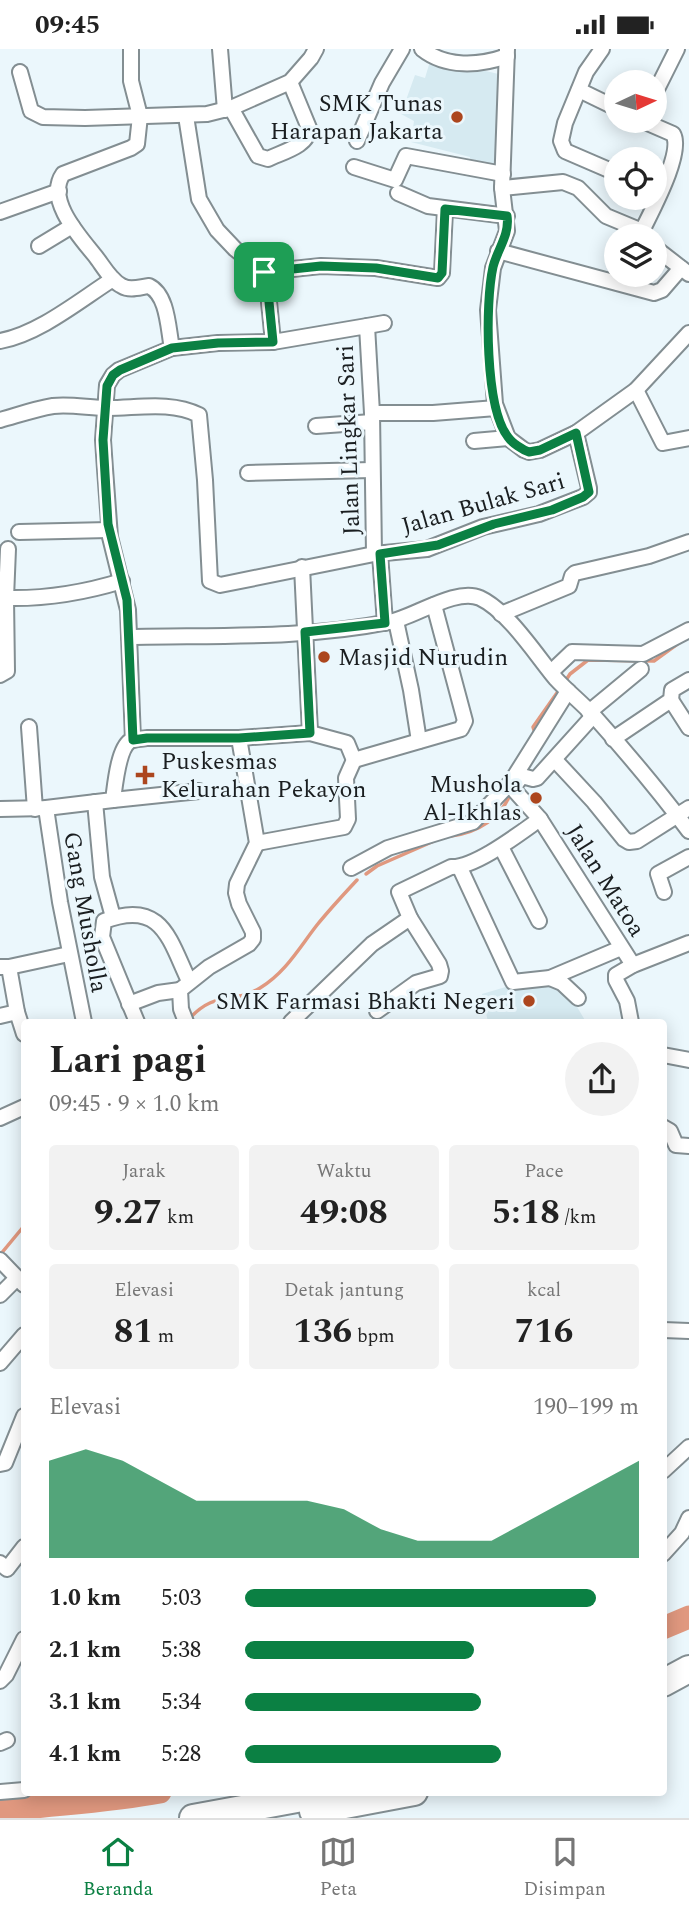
<!DOCTYPE html>
<html lang="id">
<head>
<meta charset="utf-8">
<style>
  body { margin:0; font-family:Spectral,serif; background:#f2f2f2; color:#222; height:100vh; display:flex; flex-direction:column; font-size:26px; white-space:nowrap }
  * { box-sizing:border-box; margin:0 }
  p { font-size:23px; color:#767676 }
  .icon { flex:none; width:38px; height:38px; fill:none; stroke:currentColor; stroke-width:2; stroke-linecap:round; stroke-linejoin:round }
  .map { position:relative; flex:1; overflow:hidden }
  .sheet { position:absolute; left:21px; top:970px; width:646px; height:777px; display:flex; flex-direction:column; background:#fff; border-radius:7px; box-shadow:0 4px 18px #0003 }
  .sheet>* { flex:none }
  .needle { width:46px; rotate:86deg }
  .fabs { position:absolute; left:604px; top:21px; display:grid; gap:14px }
  .fabs a { display:grid; place-items:center; width:63px; height:63px; border-radius:50%; background:#fff; box-shadow:0 4px 18px #0003; font-size:35px }
  .pin { position:absolute; display:grid; place-items:center; width:60px; height:60px; color:#fff; margin:-30px; border-radius:14px; box-shadow:0 4px 10px #0006 }
  .round { display:grid; place-items:center; flex:none; width:74px; height:74px; border-radius:37px; background:#f2f2f2 }
  .summary { display:flex; align-items:center; justify-content:space-between; height:119px; padding:0 28px }
  h1 { font-size:38px; font-weight:700; line-height:52px }
  .metrics { display:grid; grid-template-columns:repeat(3,1fr); gap:10px; height:119px; padding:7px 28px }
  .metrics div { display:grid; align-content:center; border-radius:7px; background:#f2f2f2; text-align:center }
  .metrics b { font-size:35px; font-weight:700 }
  .metrics small { font-size:19px; font-weight:400 }
  .metrics p { font-size:19px }
  .chart { height:196px; padding:14px 28px }
  .chart p { display:flex; justify-content:space-between }
  .chart svg { width:100%; height:126px; margin-top:7px; fill:#0b8043; opacity:.7 }
  ul { padding:0 28px; list-style:none; font-size:23px }
  li { display:grid; grid-template-columns:112px 84px 1fr; align-items:center; height:52px }
  li i { height:18px; border-radius:9px; background:#0b8043 }
  .status { display:flex; justify-content:space-between; align-items:center; height:49px; padding:0 35px; background:#fff; direction:ltr }
  .status svg { height:19px; fill:currentColor }
  .tab-bar { display:flex; justify-content:space-around; align-items:center; height:98px; border-top:2px solid #e0e0e0; background:#fff; font-size:19px; color:#767676 }
  .tab-bar a { display:grid; justify-items:center; gap:4px }
  .tab-bar .active { color:#0b8043 }
  .map>svg:first-child { display:block }
  .built { fill:#d6eaf1 }
  .lines { fill:none; stroke-linecap:round; stroke-linejoin:round }
  .stream { stroke:#e0987f; stroke-width:3.5 }
  .river { stroke:#e0987f; stroke-width:23 }
  .street-casing { stroke:#838e92; stroke-width:18 }
  .highway-casing { stroke:#838e92; stroke-width:30 }
  .street { stroke:#fff; stroke-width:14 }
  .highway { stroke:#fff; stroke-width:26 }
  .route-casing { stroke:#fff; stroke-width:14 }
  .route { stroke:#0b8043; stroke-width:9 }
  .poi-dot { fill:#ac461e; stroke:#ebf7fc; stroke-width:2.5 }
  .labels { text-anchor:middle; stroke-width:6; stroke-linejoin:round; paint-order:stroke }
  .poi-label { font-size:24px; fill:#1a1e20; stroke:#ebf7fc; text-anchor:end }
  .street-label { font-size:24px; fill:#1a1e20; stroke:#ebf7fc }
</style>
</head>
<body>
<div class="status"><b>09:45</b><svg viewBox="0 0 49 12"><path d="M0 12V9h3v3zM5 12V6h3v6zM10 12V3h3v9zM15 12V0h3v12zM26 1h20v11H26zM47 4h2v5h-2z"/></svg></div>
<div class="map">
<svg width="689" height="1769" viewBox="0 0 689 1769">
  <rect width="100%" height="100%" fill="#ebf7fc"/>
  <!-- built -->
  <g class="built">
    <polygon points="431,9 511,28 501,125 470,121 470,108 411,93 414,72 401,65 415,26 425,29"/>
    <polygon points="553,935 567,941 586,973 488,973 482,945 509,937"/>
  </g>
  <g class="lines">
    <!-- stream -->
    <g class="stream">
      <polyline points="564,634 570,625 588,611 654,612 683,591"/>
      <polyline points="535,684 533,678 559,641"/>
      <path d="M451,787C477,784 502,769 511,743"/>
      <polyline points="366,825 377,817 434,792"/>
      <path d="M188,971C216,940 232,956 260,939C286,923 299,899 317,876C330,860 343,846 357,831"/>
      <polyline points="0,1206 24,1177"/>
    </g>
    <!-- river -->
    <g class="river">
      <polyline points="663,1579 689,1568"/>
      <path d="M0,1762C53,1755 107,1753 160,1743"/>
    </g>
    <defs>
      <g id="street">
        <path d="M131,0V32L140,67L137,95L131,99L63,125C45,151 81,189 96,208C103,217 111,232 122,237C130,242 140,238 149,237C168,246 168,280 172,299"/>
        <polyline points="220,0 225,61"/>
        <path d="M422,0C446,19 479,17 507,7"/>
        <polyline points="507,0 502,139 507,182 493,219 488,261 495,355 508,389 524,401 529,403 540,401 576,384"/>
        <polyline points="602,0 586,23 565,74 561,92 565,102 616,124"/>
        <polyline points="20,23 31,62 43,68 85,69 207,65 231,59 290,33 311,9 316,0"/>
        <polyline points="579,41 616,59"/>
        <polyline points="654,46 677,0"/>
        <path d="M231,59L258,107L268,110C282,103 309,97 309,79L290,33"/>
        <polyline points="186,67 199,150 217,181 235,200 264,223 267,233 273,293"/>
        <polyline points="357,92 382,34 402,0"/>
        <polyline points="354,118 395,131 406,107 503,125"/>
        <polyline points="502,139 563,133 578,139 606,167 642,182"/>
        <polyline points="398,144 428,157 507,167"/>
        <polyline points="0,163 59,142"/>
        <path d="M642,187V182C651,163 684,103 673,85L643,72"/>
        <polyline points="39,197 72,177"/>
        <polyline points="654,198 689,225"/>
        <polyline points="498,202 654,244 662,241 681,219"/>
        <polyline points="264,223 321,217 376,219 438,229 442,224 445,161"/>
        <polyline points="367,277 384,274"/>
        <path d="M0,292C39,285 80,251 113,230"/>
        <polyline points="636,341 663,394 689,389"/>
        <polyline points="372,364 433,364 496,359"/>
        <path d="M0,371C18,366 35,360 53,357C71,355 90,359 108,359C138,359 171,352 199,366L205,431L210,532L220,536L374,505L427,500L483,478L539,465L583,448L589,443V439L576,384L636,341L689,284"/>
        <polyline points="316,377 372,373"/>
        <polyline points="474,392 508,389"/>
        <polyline points="248,424 372,421"/>
        <polyline points="19,483 109,481"/>
        <polyline points="380,505 385,574"/>
        <polyline points="302,518 310,684"/>
        <polyline points="6,549 8,500"/>
        <polyline points="501,565 569,537 572,527 575,524 649,507 689,493"/>
        <polyline points="396,572 411,641 419,692"/>
        <path d="M129,588C215,586 304,590 389,573C413,569 456,538 480,549C508,562 536,606 556,630C568,643 582,654 594,667C627,704 659,742 689,782"/>
        <polyline points="551,623 572,603 643,605 689,581"/>
        <path d="M0,626L7,622L6,549C46,550 83,544 122,532"/>
        <polyline points="671,651 689,679"/>
        <polyline points="589,663 641,620"/>
        <polyline points="29,678 35,760"/>
        <polyline points="613,690 671,651 672,641 689,631"/>
        <polyline points="133,691 128,561 110,488 105,420 103,391 107,336 113,326 119,321 172,299 218,294 273,293 367,277 372,364 374,505"/>
        <polyline points="555,711 594,753 624,790 629,793 637,792 689,759"/>
        <polyline points="113,751 199,742"/>
        <polyline points="95,753 102,828 113,868"/>
        <polyline points="46,759 60,853 84,973"/>
        <path d="M0,760L46,759L113,751C115,737 118,700 130,692C134,690 142,690 147,689H239L310,684L347,694L354,711L461,680L465,672L434,556"/>
        <polyline points="540,770 633,916"/>
        <polyline points="257,794 344,778 348,770 346,729 354,711"/>
        <polyline points="501,798 539,872"/>
        <polyline points="351,819 388,799 473,773 511,733 568,642"/>
        <polyline points="460,819 513,933 550,929 621,899"/>
        <polyline points="664,843 658,825 689,808"/>
        <polyline points="0,918 9,918 17,963 24,985"/>
        <polyline points="9,918 69,905"/>
        <polyline points="550,929 562,934 578,949"/>
        <polyline points="129,955 158,944 180,941"/>
        <polyline points="377,962 416,934 440,927 441,922 439,915 410,869"/>
        <polyline points="0,967 17,963"/>
        <path d="M137,973L102,888L104,872C162,850 169,890 189,932"/>
        <polyline points="186,973 181,960 180,941 209,918 249,895 253,890 253,883 239,855 236,844 237,835 257,794 239,689"/>
        <path d="M291,973L372,895L410,869L399,843L451,818C475,819 520,784 540,770L515,742V736L522,727L533,730L537,729L593,667"/>
        <polyline points="631,973 627,952 616,931 616,926 633,916 689,894"/>
        <polyline points="663,1006 689,1011"/>
        <polyline points="0,1069 24,1058"/>
        <polyline points="663,1078 670,1082 676,1096 689,1097"/>
        <polyline points="0,1211 24,1236"/>
        <polyline points="0,1246 17,1229"/>
        <polyline points="663,1281 689,1282"/>
        <polyline points="0,1314 24,1286"/>
        <polyline points="0,1415 5,1414 24,1367"/>
        <polyline points="663,1422 689,1398"/>
        <polyline points="663,1505 682,1484 689,1469"/>
        <polyline points="0,1514 7,1520 24,1498"/>
        <polyline points="0,1632 6,1626 24,1590"/>
        <polyline points="0,1694 7,1691"/>
        <polyline points="0,1743 24,1741"/>
      </g>
      <g id="highway">
        <polyline points="663,1634 689,1620"/>
        <polyline points="313,1762 414,1743"/>
        <polyline points="193,1769 335,1743"/>
      </g>
    </defs>
    <!-- street casing -->
    <use href="#street" class="street-casing"/>
    <!-- highway casing -->
    <use href="#highway" class="highway-casing"/>
    <!-- street -->
    <use href="#street" class="street"/>
    <!-- highway -->
    <use href="#highway" class="highway"/>
  </g>
  <g class="lines">
    <defs>
      <path id="route" d="M445,160L507,167C510,186 497,201 493,218C485,254 485,359 508,388C512,394 523,401 529,403L540,401L576,384L589,443L583,448L552,461L494,475L438,496L380,505L385,574L305,583L310,684L239,689H147L133,691L127,551L108,475L103,391L107,337L113,326L120,321L172,299L218,294L273,293L267,233L264,223L321,217L376,219L438,229L442,224Z"/>
    </defs>
    <!-- route casing -->
    <use href="#route" class="route-casing"/>
    <!-- route -->
    <use href="#route" class="route"/>
  </g>
  <!-- markers -->
  <g class="poi-dot">
    <circle cx="457" cy="68" r="7"/>
    <circle cx="324" cy="608" r="7"/>
    <path d="M141.5 715.5h7v7h7v7h-7v7h-7v-7h-7v-7h7z"/>
    <circle cx="536" cy="749" r="7"/>
    <circle cx="529" cy="952" r="7"/>
  </g>
  <g class="labels">
    <!-- poi labels -->
    <g class="poi-label">
      <text x="443" y="62">SMK Tunas<tspan x="443" dy="28">Harapan Jakarta</tspan></text>
      <text x="338" y="616" text-anchor="start">Masjid Nurudin</text>
      <text x="161" y="720" text-anchor="start">Puskesmas<tspan x="161" dy="28">Kelurahan Pekayon</tspan></text>
      <text x="522" y="743">Mushola<tspan x="522" dy="28">Al-Ikhlas</tspan></text>
      <text x="515" y="960">SMK Farmasi Bhakti Negeri</text>
    </g>
    <!-- street labels -->
    <g class="street-label">
      <text transform="translate(348 391) rotate(-92)" y="8">Jalan Lingkar Sari</text>
      <text transform="translate(483 454) rotate(-16)" y="8">Jalan Bulak Sari</text>
      <text transform="translate(606 831) rotate(58)" y="8">Jalan Matoa</text>
      <text transform="translate(86 863) rotate(80)" y="8">Gang Musholla</text>
    </g>
  </g>
</svg>
<div class="fabs">
<a><svg class="needle" viewBox="-14 -14 28 28"><path d="M0-13l5 13h-10z" fill="#e53935"/><path d="M0 13l5-13h-10z" fill="#767676"/></svg></a>
<a><svg class="icon" aria-label="locate" viewBox="0 0 24 24"><circle cx="12" cy="12" r="6"/><path d="M12 2v4M12 18v4M2 12h4M18 12h4"/></svg></a>
<a><svg class="icon" aria-label="layers" viewBox="0 0 24 24"><path d="M12 4l9 5-9 5-9-5zM3 14l9 5 9-5"/></svg></a>
</div>
<div class="pin" style="left:264px;top:223px;background:#1e9e55"><svg class="icon" aria-label="arrive" viewBox="0 0 24 24"><path d="M6 21V4h12l-3 4 3 4H6"/></svg></div>
<section class="sheet">
<div class="summary"><div><h1>Lari pagi</h1><p>09:45 · 9 × 1.0 km</p></div><a class="round"><svg class="icon" aria-label="share" viewBox="0 0 24 24"><path d="M12 15V3M7 8l5-5 5 5M5 13v7h14v-7"/></svg></a></div>
<div class="metrics">
<div><p>Jarak</p><b>9.27<small> km</small></b></div>
<div><p>Waktu</p><b>49:08</b></div>
<div><p>Pace</p><b>5:18<small> /km</small></b></div>
</div>
<div class="metrics">
<div><p>Elevasi</p><b>81<small> m</small></b></div>
<div><p>Detak jantung</p><b>136<small> bpm</small></b></div>
<div><p>kcal</p><b>716</b></div>
</div>
<div class="chart"><p><span>Elevasi</span>190–199 m</p>
<svg viewBox="0 0 160 44" preserveAspectRatio="none"><path d="M0 44V10L10 6L20 10L30 17L40 24L50 24L60 24L70 24L80 27L90 34L100 38L110 38L120 38L130 31L140 24L150 17L160 10V44z"/></svg>
</div>
<ul>
<li><b>1.0 km</b>5:03<i style="width:89%"></i></li>
<li><b>2.1 km</b>5:38<i style="width:58%"></i></li>
<li><b>3.1 km</b>5:34<i style="width:60%"></i></li>
<li><b>4.1 km</b>5:28<i style="width:65%"></i></li>
</ul>
</section>
</div>
<nav class="tab-bar">
<a class="active"><svg class="icon" aria-label="home" viewBox="0 0 24 24"><path d="M3 11l9-7 9 7M6 9v11h12V9"/></svg>Beranda</a>
<a><svg class="icon" aria-label="map" viewBox="0 0 24 24"><path d="M3 6l6-2 6 2 6-2v14l-6 2-6-2-6 2zM9 4v14M15 6v14"/></svg>Peta</a>
<a><svg class="icon" aria-label="saved" viewBox="0 0 24 24"><path d="M7 4h10v16l-5-4-5 4z"/></svg>Disimpan</a>
</nav>
</body>
</html>
